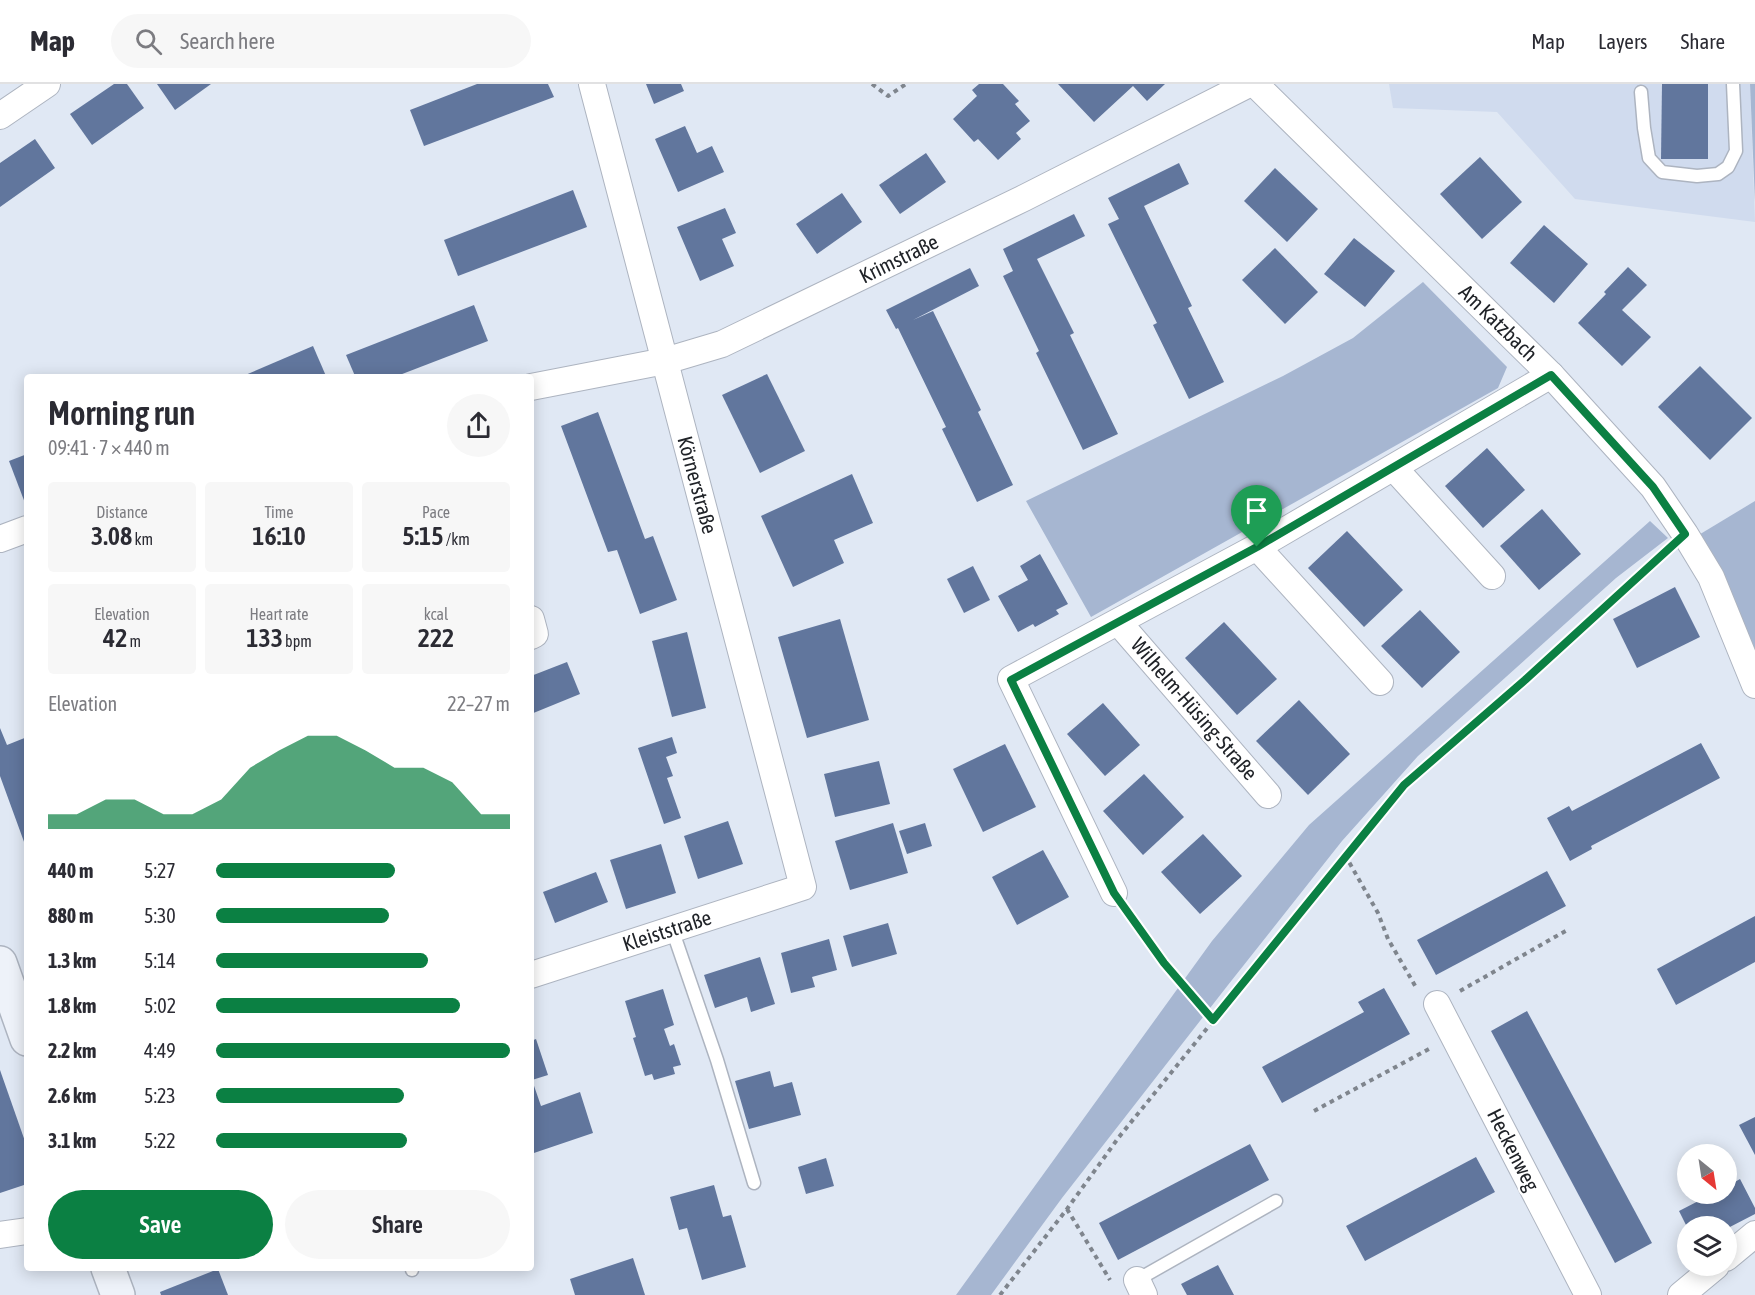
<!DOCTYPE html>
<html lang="en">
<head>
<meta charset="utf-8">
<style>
  body { margin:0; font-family:"Asap Condensed",sans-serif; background:#f7f7f7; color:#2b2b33; height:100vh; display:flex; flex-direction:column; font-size:22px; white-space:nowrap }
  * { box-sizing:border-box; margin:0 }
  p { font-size:20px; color:#7c7c81 }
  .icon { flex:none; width:33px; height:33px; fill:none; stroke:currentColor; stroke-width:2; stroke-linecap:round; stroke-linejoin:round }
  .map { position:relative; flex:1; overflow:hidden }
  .drawer { position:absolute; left:24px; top:290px; width:510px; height:897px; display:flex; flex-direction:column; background:#fff; border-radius:6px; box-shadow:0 3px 15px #0003 }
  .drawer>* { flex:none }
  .needle { width:39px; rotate:150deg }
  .controls { position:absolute; left:1677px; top:1060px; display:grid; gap:12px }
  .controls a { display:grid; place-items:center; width:60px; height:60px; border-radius:50%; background:#fff; box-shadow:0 3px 15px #0003; font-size:30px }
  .pin { position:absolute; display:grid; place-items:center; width:51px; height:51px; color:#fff; margin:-62px -26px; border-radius:50% 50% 50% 0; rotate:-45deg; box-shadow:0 0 6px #0007 }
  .pin .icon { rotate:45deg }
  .round { display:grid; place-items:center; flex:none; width:63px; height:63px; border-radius:32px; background:#f7f7f7 }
  .summary { display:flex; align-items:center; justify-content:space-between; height:102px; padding:0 24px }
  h1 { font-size:33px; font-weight:600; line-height:45px }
  .metrics { display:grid; grid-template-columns:repeat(3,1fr); gap:9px; height:102px; padding:6px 24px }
  .metrics div { display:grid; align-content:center; border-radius:6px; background:#f7f7f7; text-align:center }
  .metrics b { font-size:26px; font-weight:600 }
  .metrics small { font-size:16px; font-weight:400 }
  .metrics p { font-size:16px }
  .chart { height:168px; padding:12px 24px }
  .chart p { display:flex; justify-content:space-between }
  .chart svg { width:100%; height:108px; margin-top:6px; fill:#0b8043; opacity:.7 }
  .button { display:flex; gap:12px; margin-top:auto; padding:12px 24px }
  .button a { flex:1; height:69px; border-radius:36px; background:#0b8043; color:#fff; font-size:24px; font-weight:600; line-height:69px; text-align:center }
  .button a+a { background:#f7f7f7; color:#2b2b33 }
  ul { padding:0 24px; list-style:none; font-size:20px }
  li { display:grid; grid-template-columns:96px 72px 1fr; align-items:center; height:45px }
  li i { height:15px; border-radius:8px; background:#0b8043 }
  header { display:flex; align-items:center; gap:36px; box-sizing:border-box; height:84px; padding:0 30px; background:#fff; border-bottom:2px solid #e1e1e2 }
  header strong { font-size:28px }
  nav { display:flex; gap:33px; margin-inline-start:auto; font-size:21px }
  .search { width:420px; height:54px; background:#f7f7f7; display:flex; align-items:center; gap:15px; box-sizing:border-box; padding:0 21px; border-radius:33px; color:#7c7c81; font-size:22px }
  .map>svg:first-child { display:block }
  .built { fill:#d0dbee }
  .green { fill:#a6b6d1 }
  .building { fill:#61769d }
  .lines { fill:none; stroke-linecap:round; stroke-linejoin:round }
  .lane-casing { stroke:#adb4c0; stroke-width:15 }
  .street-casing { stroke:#adb4c0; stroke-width:28 }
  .secondary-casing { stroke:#adb4c0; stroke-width:36 }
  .path { stroke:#7f858d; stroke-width:4; stroke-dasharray:4.5 4.5; stroke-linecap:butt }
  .lane { stroke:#fff; stroke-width:12 }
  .street { stroke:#fff; stroke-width:26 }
  .secondary { stroke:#eef2f9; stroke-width:33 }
  .route-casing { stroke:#fff; stroke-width:12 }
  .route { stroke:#0b8043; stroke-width:8 }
  .labels { text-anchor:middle; stroke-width:4.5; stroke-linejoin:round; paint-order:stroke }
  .street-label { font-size:21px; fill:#202328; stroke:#fff }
</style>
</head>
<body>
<header>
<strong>Map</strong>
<div class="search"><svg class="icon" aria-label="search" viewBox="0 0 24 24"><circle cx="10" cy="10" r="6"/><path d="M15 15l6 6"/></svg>Search here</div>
<nav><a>Map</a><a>Layers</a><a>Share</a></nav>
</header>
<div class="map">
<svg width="1755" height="1211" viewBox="0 0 1755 1211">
  <rect width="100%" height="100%" fill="#e0e8f4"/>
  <!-- built -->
  <polygon class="built" points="1389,0 1750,0 1755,138 1575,115 1497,28 1393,24"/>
  <!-- green -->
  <g class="green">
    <polygon points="1750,0 1755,0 1755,118"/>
    <polygon points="1423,198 1507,283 1498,304 1091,533 1026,417 1283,292 1353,254"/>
    <polygon points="1755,417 1755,565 1697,452"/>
    <polygon points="1650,437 1668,454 1616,494 1418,672 1342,757 1228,901 1062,1114 991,1211 956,1211 1212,857 1309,741"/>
  </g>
  <!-- building -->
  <g class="building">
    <polygon points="114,0 127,0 144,24 92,61 70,30"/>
    <polygon points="157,0 211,0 175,26"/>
    <polygon points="477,0 548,0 554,13 424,62 410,26"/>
    <polygon points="646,0 681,0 684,7 654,20"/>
    <polygon points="979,0 1003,0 1019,17 1015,20 1030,37 1016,49 1021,55 998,76 978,55 974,58 953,35 977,12 972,6"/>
    <polygon points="1058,0 1165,0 1147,17 1133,2 1094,38"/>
    <polygon points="1662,0 1708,0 1708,75 1661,75"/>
    <polygon points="685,42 697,69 712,62 724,88 678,108 655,55"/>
    <polygon points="35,55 55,84 0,123 0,79"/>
    <polygon points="926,69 946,98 900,130 879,101"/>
    <polygon points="1480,73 1522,118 1482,155 1440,110"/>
    <polygon points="1179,79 1189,100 1144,122 1192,222 1188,224 1224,298 1189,315 1153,241 1157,239 1108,140 1119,135 1108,114"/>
    <polygon points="1275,84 1318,125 1287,158 1244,117"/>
    <polygon points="573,106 587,143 458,192 444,156"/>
    <polygon points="842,109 862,138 817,170 796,140"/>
    <polygon points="725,124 736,149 722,155 734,182 700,197 677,143"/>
    <polygon points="1074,130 1085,152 1037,175 1074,249 1070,251 1118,350 1083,366 1036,269 1039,267 1003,192 1013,187 1003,165"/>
    <polygon points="1544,141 1588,180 1554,219 1510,179"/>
    <polygon points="1354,154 1395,187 1365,223 1324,190"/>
    <polygon points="1275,164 1318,208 1285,240 1242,196"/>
    <polygon points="1628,183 1647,201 1622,226 1651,253 1622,282 1578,239 1606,210 1604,208"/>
    <polygon points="970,184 979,202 913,236 933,227 981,326 978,328 1013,401 977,418 942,345 946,343 898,244 896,245 886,226"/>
    <polygon points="474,221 488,257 397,292 355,292 346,271"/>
    <polygon points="313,262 326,292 243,292"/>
    <polygon points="1700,282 1752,334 1710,376 1658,323"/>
    <polygon points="767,290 805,367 760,389 722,311"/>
    <polygon points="598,328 645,455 653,452 677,516 640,530 617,466 608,468 561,342"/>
    <polygon points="1487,364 1525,406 1483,444 1445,402"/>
    <polygon points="27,370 27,418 25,419 9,377"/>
    <polygon points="852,390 873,439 834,456 844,479 793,503 761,432"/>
    <polygon points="1542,425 1581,470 1539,506 1500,462"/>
    <polygon points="1347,447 1403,506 1364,543 1308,484"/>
    <polygon points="1040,470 1068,520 1056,526 1059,530 1035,543 1033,540 1018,548 998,512 1028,496 1020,482"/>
    <polygon points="973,482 990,516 964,529 947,495"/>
    <polygon points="1675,503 1700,553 1637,584 1613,535"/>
    <polygon points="1420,526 1460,568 1422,604 1381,562"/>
    <polygon points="840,535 869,636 807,654 778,553"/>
    <polygon points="1224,538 1277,595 1237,631 1185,574"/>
    <polygon points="687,548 706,624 672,633 652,557"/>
    <polygon points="567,578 580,610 531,630 531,592"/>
    <polygon points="1299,616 1350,670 1308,711 1256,657"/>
    <polygon points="1103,619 1140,661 1105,692 1067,650"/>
    <polygon points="0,644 7,661 27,653 27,766 0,692"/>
    <polygon points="672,653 677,669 666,673 673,692 667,694 681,734 664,740 638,664"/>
    <polygon points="1701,659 1720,694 1591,762 1592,765 1570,777 1547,734 1569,722 1572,727"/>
    <polygon points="1005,660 1036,723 983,748 953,685"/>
    <polygon points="879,677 890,720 835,733 824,690"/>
    <polygon points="1144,690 1184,733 1143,771 1103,727"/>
    <polygon points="728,737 743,780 698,795 684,752"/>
    <polygon points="893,739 908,789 850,806 835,757"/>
    <polygon points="925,739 932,762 907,770 899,747"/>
    <polygon points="1203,750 1242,792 1200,830 1161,788"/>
    <polygon points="661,760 676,809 626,825 610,776"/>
    <polygon points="1043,766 1069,813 1017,841 992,793"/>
    <polygon points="1547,787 1566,822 1436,891 1417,856"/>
    <polygon points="596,788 608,818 555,839 543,808"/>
    <polygon points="1755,832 1755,878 1676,921 1657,885"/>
    <polygon points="888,839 897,870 852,883 843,852"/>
    <polygon points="829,855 837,886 812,893 815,903 791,909 781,869"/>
    <polygon points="760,873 775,920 751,928 747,913 715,924 704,891"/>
    <polygon points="1384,904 1410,950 1282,1019 1262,983 1364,928 1358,918"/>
    <polygon points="663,905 674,941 664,945 670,962 674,960 681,981 673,983 675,990 654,996 652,990 645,992 633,954 636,953 625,917"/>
    <polygon points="1527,927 1652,1159 1615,1179 1491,947"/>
    <polygon points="536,955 548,991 532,996 541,1022 580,1008 593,1049 531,1070 531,957"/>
    <polygon points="0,986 27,1063 27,1100 0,1109"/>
    <polygon points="770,987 774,1003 792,998 801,1031 749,1045 735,997"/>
    <polygon points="1755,1033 1755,1071 1739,1041"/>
    <polygon points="1250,1060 1269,1096 1118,1176 1099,1139"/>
    <polygon points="1476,1073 1495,1108 1365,1177 1346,1142"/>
    <polygon points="826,1074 834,1102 806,1110 798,1083"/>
    <polygon points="1740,1095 1755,1124 1755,1130 1726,1145 1726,1143 1687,1143 1679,1127 1712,1110 1726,1110 1726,1103"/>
    <polygon points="714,1101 723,1133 731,1131 746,1183 702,1196 687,1144 679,1146 670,1113"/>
    <polygon points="633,1174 645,1211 575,1211 570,1195"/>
    <polygon points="1218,1181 1234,1211 1187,1211 1181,1200"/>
    <polygon points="218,1185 228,1211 161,1211 160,1208"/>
  </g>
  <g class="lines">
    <defs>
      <g id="lane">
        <polyline points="1641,8 1644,44 1649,74 1662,88 1697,92 1718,90 1728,83 1736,67 1733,0"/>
        <polyline points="672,845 717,976 754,1099"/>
        <polyline points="412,1184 412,1186"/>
        <polyline points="1137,1196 1276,1117"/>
      </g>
      <g id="street">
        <polyline points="1255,0 1551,291 1653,403 1685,450 1711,493 1755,601"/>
        <polyline points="0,32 47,0"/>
        <polyline points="531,303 665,277 722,260 1024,114 1249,0"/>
        <polyline points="1394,384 1492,492"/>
        <polyline points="0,455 27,445"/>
        <polyline points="1257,463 1380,598"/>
        <polyline points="531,535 535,550 531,552"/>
        <polyline points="1119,539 1268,711"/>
        <polyline points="1114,809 1011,595 1257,463 1551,291"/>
        <polyline points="531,891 803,803 592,0"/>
        <polyline points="1437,920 1588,1211"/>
        <polyline points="0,1151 27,1147"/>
        <polyline points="1726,1174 1755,1150"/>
        <polyline points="1137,1196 1144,1211"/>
        <polyline points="1681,1211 1716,1182"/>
      </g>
      <g id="secondary">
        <polyline points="0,879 27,955"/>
        <polyline points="108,1184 118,1211"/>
      </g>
    </defs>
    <!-- lane casing -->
    <use href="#lane" class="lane-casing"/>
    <!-- street casing -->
    <use href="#street" class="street-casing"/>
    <!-- secondary casing -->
    <use href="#secondary" class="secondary-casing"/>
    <!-- path -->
    <g class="path">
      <polyline points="872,0 888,12 906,0"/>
      <polyline points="1345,771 1378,829 1388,855 1417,905"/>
      <polyline points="1129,831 1164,879 1213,935"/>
      <polyline points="1460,907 1569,845"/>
      <polyline points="1314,1027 1429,965"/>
      <polyline points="1067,1125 1110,1196"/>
      <polyline points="1000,1211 1067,1125 1119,1053 1404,701 1666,468"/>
    </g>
    <!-- lane -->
    <use href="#lane" class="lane"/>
    <!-- street -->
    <use href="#street" class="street"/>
    <!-- secondary -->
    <use href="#secondary" class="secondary"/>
  </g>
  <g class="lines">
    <defs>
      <polygon id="route" points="1551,291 1653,403 1685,450 1525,596 1404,701 1213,936 1164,879 1114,809 1011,596 1257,463"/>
    </defs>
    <!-- route casing -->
    <use href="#route" class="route-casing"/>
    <!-- route -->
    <use href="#route" class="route"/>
  </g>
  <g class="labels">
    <!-- street labels -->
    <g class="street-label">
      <text transform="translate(899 175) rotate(-26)" y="7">Krimstraße</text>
      <text transform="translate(1498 239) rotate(44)" y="7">Am Katzbach</text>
      <text transform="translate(697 401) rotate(75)" y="7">Körnerstraße</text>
      <text transform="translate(1194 625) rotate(49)" y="7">Wilhelm-Hüsing-Straße</text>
      <text transform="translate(667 847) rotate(-18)" y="7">Kleiststraße</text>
      <text transform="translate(1513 1066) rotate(63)" y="7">Heckenweg</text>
    </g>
  </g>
</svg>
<div class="controls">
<a><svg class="needle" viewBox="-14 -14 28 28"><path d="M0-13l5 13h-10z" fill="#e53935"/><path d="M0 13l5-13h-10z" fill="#7c7c81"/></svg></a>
<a><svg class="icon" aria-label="layers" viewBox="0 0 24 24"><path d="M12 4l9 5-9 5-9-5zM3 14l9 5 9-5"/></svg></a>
</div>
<div class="pin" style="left:1257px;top:463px;background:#1e9e55"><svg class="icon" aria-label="arrive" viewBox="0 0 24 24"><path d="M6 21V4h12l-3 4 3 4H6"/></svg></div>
<section class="drawer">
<div class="summary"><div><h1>Morning run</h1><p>09:41 · 7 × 440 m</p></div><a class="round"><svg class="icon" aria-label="share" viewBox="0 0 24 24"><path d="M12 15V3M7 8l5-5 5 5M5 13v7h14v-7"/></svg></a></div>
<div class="metrics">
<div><p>Distance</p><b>3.08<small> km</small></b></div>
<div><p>Time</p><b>16:10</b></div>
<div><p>Pace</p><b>5:15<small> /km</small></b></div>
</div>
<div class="metrics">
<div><p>Elevation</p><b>42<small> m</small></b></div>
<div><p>Heart rate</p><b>133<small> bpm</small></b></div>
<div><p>kcal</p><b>222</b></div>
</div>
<div class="chart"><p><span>Elevation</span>22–27 m</p>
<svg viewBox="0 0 160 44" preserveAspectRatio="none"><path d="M0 44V38L10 38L20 32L30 32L40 38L50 38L60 32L70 19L80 12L90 6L100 6L110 12L120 19L130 19L140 25L150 38L160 38V44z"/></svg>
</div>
<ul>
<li><b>440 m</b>5:27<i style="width:61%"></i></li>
<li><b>880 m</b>5:30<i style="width:59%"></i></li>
<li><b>1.3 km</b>5:14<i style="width:72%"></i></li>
<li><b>1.8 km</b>5:02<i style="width:83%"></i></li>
<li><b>2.2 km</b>4:49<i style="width:100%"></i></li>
<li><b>2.6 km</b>5:23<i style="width:64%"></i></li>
<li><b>3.1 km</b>5:22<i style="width:65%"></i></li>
</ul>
<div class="button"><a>Save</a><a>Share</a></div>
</section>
</div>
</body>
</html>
